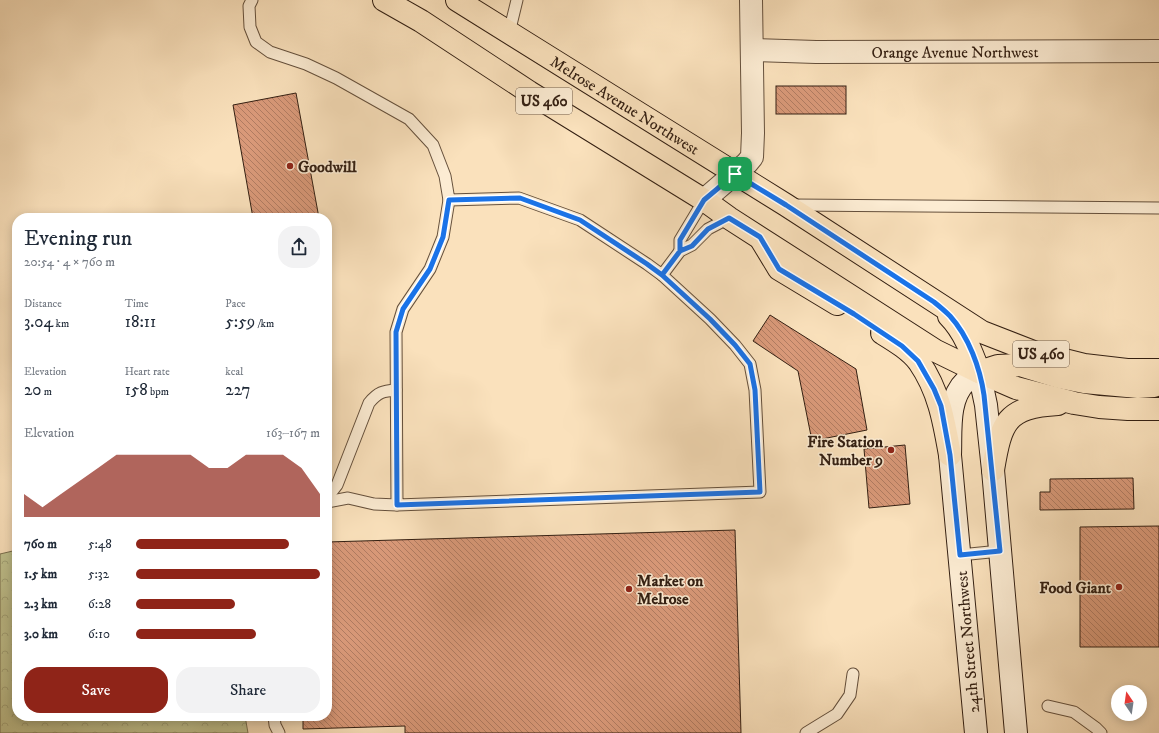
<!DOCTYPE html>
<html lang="en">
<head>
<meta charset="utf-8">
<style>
  body { margin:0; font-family:"IM FELL DW Pica",serif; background:#f2f2f3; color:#1f2937; height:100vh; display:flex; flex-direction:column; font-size:15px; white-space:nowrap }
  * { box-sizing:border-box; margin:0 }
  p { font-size:13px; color:#747a83 }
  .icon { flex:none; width:22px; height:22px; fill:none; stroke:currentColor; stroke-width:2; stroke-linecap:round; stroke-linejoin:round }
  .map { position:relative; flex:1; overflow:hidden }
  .panel { position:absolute; left:12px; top:213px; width:320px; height:508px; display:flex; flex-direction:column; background:#fff; border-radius:16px; box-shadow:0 2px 10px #0003 }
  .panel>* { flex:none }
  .needle { width:26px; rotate:347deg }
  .fabs { position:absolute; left:1111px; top:685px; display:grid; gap:8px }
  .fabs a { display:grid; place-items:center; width:36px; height:36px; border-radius:50%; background:#fff; box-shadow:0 2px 10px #0003; font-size:20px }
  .pin { position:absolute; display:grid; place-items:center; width:34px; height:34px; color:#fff; margin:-17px; border-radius:8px; box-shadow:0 2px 6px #0006 }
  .round { display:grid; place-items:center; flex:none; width:42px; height:42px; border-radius:16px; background:#f2f2f3 }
  .head { display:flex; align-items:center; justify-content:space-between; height:68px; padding:0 12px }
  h1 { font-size:22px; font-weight:600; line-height:30px }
  .stats { display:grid; grid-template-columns:repeat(3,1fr); gap:6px; height:68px; padding:4px 12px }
  .stats div { display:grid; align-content:center }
  .stats b { font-size:17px; font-weight:600 }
  .stats small { font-size:11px; font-weight:400 }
  .stats p { font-size:11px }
  .chart { height:112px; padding:8px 12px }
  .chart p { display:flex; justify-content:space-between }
  .chart svg { width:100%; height:72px; margin-top:4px; fill:#8f2418; opacity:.7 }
  .button { display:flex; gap:8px; margin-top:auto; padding:8px 12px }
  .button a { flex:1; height:46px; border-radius:16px; background:#8f2418; color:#fff; font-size:16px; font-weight:600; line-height:46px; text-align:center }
  .button a+a { background:#f2f2f3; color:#1f2937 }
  ul { padding:0 12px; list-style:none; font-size:13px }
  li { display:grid; grid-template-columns:64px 48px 1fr; align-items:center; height:30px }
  li i { height:10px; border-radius:5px; background:#8f2418 }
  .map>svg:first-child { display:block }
  .forest { fill:url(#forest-crowns); stroke:#7a7050 }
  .building { fill:url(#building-back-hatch); stroke:#331f12 }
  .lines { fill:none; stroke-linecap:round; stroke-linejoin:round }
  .service-casing { stroke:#65503c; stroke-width:13 }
  .minor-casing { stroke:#65503c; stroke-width:24 }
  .secondary-casing { stroke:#331f12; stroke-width:24 }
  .primary-casing { stroke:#331f12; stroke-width:24 }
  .service { stroke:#fcecd3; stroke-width:11 }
  .minor { stroke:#fcecd3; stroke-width:22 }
  .secondary { stroke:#fcecd3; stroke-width:22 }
  .primary { stroke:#fae1bc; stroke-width:22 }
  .route-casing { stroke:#fff; stroke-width:8 }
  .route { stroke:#1a73e8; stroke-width:5 }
  .poi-dot { fill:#8f2418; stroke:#fcecd3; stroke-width:1.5 }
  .labels { text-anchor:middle; stroke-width:3; stroke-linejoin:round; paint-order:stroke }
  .shield { fill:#fcecd3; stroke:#6f5c4c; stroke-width:1 }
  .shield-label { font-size:15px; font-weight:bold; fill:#331f12 }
  .street-label { font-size:16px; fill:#331f12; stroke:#fcecd3 }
  .poi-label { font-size:16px; font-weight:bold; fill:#331f12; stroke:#fcecd3; text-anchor:start }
</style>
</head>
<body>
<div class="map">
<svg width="1159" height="733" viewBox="0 0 1159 733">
  <defs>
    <pattern id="forest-crowns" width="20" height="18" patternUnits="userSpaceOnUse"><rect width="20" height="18" fill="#c0c28f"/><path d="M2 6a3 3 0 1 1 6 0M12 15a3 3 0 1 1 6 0" fill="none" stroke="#a5a67a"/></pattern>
    <pattern id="building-back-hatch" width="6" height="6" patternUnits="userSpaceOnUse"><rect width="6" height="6" fill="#d99979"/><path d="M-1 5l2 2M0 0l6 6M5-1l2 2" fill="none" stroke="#b17c62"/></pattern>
  </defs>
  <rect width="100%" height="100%" fill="#fae1bc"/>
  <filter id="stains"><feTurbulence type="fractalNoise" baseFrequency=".005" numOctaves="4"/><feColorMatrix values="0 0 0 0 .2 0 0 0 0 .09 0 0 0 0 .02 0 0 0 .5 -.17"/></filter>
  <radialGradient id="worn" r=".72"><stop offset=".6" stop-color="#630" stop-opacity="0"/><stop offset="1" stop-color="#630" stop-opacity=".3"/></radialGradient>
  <!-- forest -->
  <polygon class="forest" points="17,550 17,716 245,716 248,733 0,733 0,554"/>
  <!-- building -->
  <g class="building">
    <rect x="776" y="86" width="70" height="28"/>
    <polygon points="296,93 319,218 253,218 233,105"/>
    <polygon points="770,315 856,369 867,430 812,441 798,371 753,341"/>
    <polygon points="905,445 910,504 869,508 864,449"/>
    <polygon points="1133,478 1134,509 1040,510 1040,492 1050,492 1050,479"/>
    <polygon points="1159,526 1159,647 1080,647 1080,527"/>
    <polygon points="735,530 741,733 405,733 405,726 303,729 303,716 327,716 327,542"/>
  </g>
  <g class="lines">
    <defs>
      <g id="service">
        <polyline points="252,0 249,6 250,27 256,42 270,52 306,64 336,78 409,119 433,145 445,176 449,200 519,198 580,220 647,264 662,275 680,251 692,245 708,229 729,218"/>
        <polyline points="509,33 517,0"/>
        <polyline points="449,200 443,237 430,269 403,309 396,332 397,505 760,492 755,390 750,364 735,345 710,319 662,275"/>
        <polyline points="793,205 1159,208"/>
        <polyline points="680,251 680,240 704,200"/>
        <path d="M327,498L337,485L369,403C378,392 383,391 396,390"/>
        <polyline points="327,502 348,498 374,504 397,505"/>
        <polyline points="960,555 1000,551"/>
        <polyline points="1048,706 1074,712 1096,728 1101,733"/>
        <polyline points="274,716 275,725 279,733"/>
        <polyline points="806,733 837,714 850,695 853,674"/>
      </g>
      <g id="minor">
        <path id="s1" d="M752,50L816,52L1159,51"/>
        <polyline points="704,200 747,163 752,157 753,133 751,0"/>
      </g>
      <path id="secondary" d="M976,733L950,455C951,431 947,399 966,381C969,378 975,375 979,372L986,405L993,470L1016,733"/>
      <g id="primary">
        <polyline points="384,0 421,21 529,92 704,200 729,218 936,351 979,372 1016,388 1074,403 1099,407 1128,409 1159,409"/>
        <path id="s2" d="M457,0L786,205L982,332L1036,353L1084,365L1127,370H1159"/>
        <polyline points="762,241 779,269 837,304"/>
        <path d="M949,316C964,331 972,353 979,372"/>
        <path d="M882,333C895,341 910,350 919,362C939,391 944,421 950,455"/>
        <polyline points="979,372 998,366 1020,365 1059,377 1084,382 1138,387 1154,386 1159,382"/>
        <path d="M993,470C1001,422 1006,407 1058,404"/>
      </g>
    </defs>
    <!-- service casing -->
    <use href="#service" class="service-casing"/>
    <!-- minor casing -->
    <use href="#minor" class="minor-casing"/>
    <!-- secondary casing -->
    <use href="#secondary" class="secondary-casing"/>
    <!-- primary casing -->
    <use href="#primary" class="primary-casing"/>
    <!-- service -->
    <use href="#service" class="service"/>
    <!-- minor -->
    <use href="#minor" class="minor"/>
    <!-- secondary -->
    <use href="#secondary" class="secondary"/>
    <!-- primary -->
    <use href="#primary" class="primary"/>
  </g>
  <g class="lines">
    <defs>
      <path id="route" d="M735,174L704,200L680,240V251L662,275L647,264L580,220L520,198L449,200L443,237L430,269L403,309L396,332L397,505L760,492L755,390L750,364L735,345L710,319L662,275L680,251L692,246L708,229L729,218L760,237L779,269L854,314L902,346L918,361L934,389L941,406L950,455L960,555L1000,551L984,395C980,368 969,337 950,316C945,311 939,306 934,302L786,205L735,174"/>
    </defs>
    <!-- route casing -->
    <use href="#route" class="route-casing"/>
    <!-- route -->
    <use href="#route" class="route"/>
  </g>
  <!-- markers -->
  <g class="poi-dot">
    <circle cx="290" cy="166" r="4"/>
    <circle cx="891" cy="450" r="4"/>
    <circle cx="1119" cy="587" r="4"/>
    <circle cx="629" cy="589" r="4"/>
  </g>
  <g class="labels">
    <!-- shield labels -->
    <g class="shield">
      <rect x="516" y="88" width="56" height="26" rx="3"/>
      <rect x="1013" y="341" width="56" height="26" rx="3"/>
    </g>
    <g class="shield-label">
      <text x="544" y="106">US 460</text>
      <text x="1041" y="359">US 460</text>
    </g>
    <!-- street labels -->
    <g class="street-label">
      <text dy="6" stroke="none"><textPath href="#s1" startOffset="203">Orange Avenue Northwest</textPath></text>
      <text dy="6" stroke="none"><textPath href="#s2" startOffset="198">Melrose Avenue Northwest</textPath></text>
      <text transform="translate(967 642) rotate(-95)" y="6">24th Street Northwest</text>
    </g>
    <!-- poi labels -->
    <g class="poi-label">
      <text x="298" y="172">Goodwill</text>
      <text x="883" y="447" text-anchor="end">Fire Station<tspan x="883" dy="18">Number 9</tspan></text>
      <text x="637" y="586">Market on<tspan x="637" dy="18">Melrose</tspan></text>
      <text x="1111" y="593" text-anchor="end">Food Giant</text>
    </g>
  </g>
  <rect width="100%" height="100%" filter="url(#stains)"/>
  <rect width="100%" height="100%" fill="url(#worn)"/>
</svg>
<div class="fabs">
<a><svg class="needle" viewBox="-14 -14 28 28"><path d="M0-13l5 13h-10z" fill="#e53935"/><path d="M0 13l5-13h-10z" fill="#747a83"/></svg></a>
</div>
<div class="pin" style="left:735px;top:174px;background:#1e9e55"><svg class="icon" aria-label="arrive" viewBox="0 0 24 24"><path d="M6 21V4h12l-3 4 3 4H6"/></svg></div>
<section class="panel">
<div class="head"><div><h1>Evening run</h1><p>20:54 · 4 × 760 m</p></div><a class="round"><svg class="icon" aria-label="share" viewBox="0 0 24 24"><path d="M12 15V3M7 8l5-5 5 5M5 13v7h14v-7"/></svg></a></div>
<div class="stats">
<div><p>Distance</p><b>3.04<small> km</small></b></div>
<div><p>Time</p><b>18:11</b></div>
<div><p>Pace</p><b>5:59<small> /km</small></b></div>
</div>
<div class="stats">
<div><p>Elevation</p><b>20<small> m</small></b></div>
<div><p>Heart rate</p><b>158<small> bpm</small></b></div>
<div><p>kcal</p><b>227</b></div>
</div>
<div class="chart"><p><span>Elevation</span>163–167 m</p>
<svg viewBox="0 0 160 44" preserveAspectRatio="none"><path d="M0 44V30L10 38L20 30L30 22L40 14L50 6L60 6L70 6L80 6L90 6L100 14L110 14L120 6L130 6L140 6L150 14L160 30V44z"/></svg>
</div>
<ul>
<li><b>760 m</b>5:48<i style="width:83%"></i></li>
<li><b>1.5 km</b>5:32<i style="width:100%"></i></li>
<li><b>2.3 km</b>6:28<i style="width:54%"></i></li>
<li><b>3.0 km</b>6:10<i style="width:65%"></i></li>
</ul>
<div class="button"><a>Save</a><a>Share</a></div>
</section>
</div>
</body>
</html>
